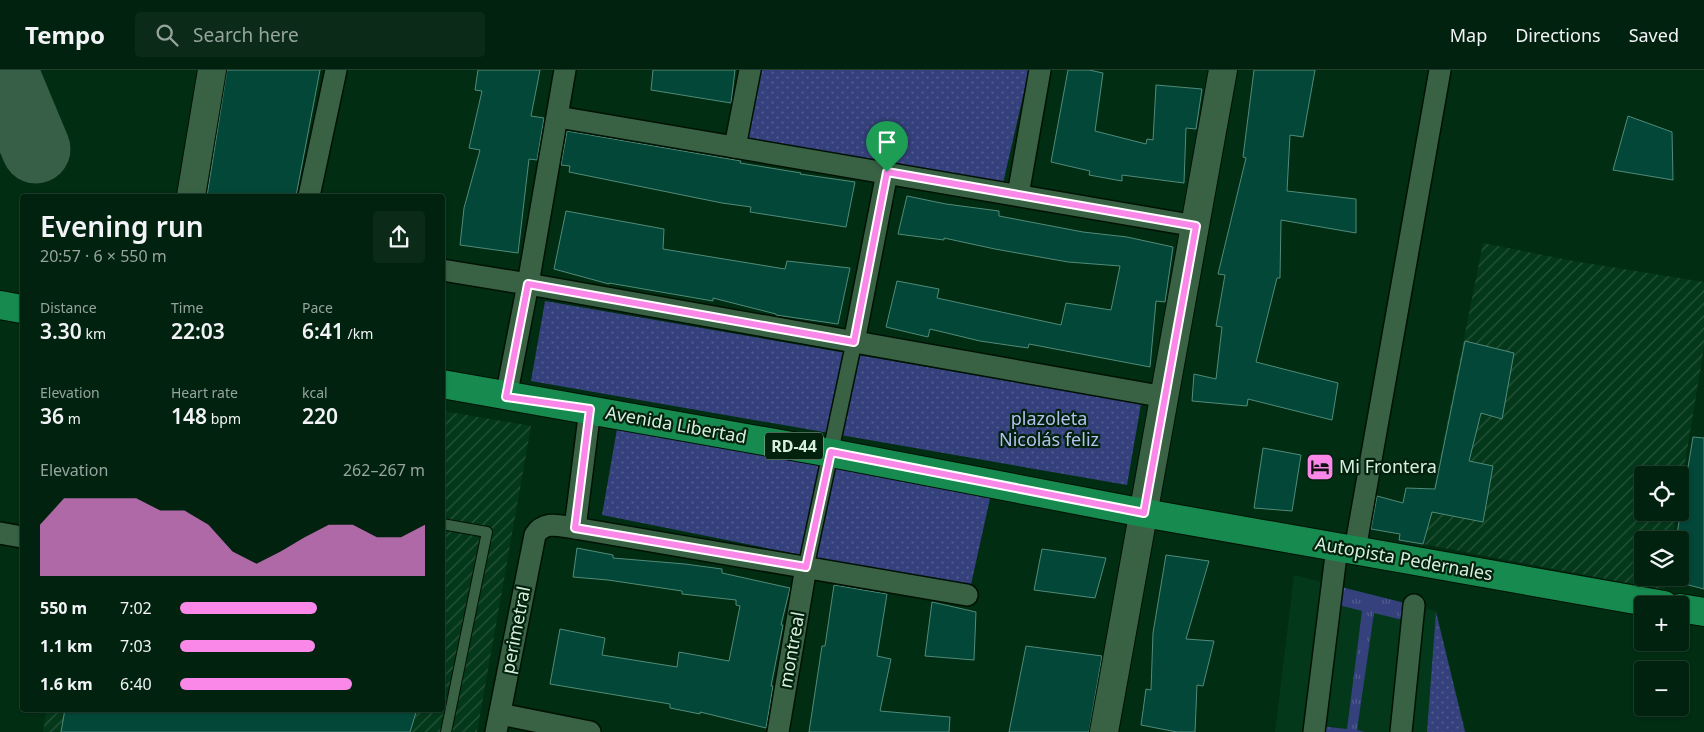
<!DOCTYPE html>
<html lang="en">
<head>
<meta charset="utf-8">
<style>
  body { margin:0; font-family:"Noto Sans",sans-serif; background:#0b2a17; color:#f1f3f6; height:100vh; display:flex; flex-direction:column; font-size:19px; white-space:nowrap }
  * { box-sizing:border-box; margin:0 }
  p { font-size:16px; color:#96a49e }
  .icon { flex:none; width:28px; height:28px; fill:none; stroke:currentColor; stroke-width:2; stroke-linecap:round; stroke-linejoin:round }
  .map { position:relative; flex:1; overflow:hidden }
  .sheet { position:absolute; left:20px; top:124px; width:425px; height:518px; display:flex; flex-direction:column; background:#01220e; border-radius:5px; box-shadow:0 1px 4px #0004,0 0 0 1px #233f2e }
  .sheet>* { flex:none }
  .fabs { position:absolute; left:1634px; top:396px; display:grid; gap:10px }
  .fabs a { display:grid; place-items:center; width:55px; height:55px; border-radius:5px; background:#01220e; box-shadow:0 1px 4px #0004,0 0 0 1px #233f2e; font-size:25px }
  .pin { position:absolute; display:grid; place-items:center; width:42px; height:42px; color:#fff; margin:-51px -21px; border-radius:50% 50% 50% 0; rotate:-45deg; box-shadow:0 0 5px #0007 }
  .pin .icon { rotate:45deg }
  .round { display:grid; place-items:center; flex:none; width:52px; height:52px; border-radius:5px; background:#0b2a17 }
  .overview { display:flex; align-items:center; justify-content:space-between; height:85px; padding:0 20px }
  h1 { font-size:28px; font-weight:600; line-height:38px }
  .stats { display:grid; grid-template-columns:repeat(3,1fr); gap:8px; height:85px; padding:5px 20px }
  .stats div { display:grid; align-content:center }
  .stats b { font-size:21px; font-weight:600 }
  .stats small { font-size:14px; font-weight:400 }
  .stats p { font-size:14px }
  .chart { height:140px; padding:10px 20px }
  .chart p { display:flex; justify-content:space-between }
  .chart svg { width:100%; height:90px; margin-top:5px; fill:#f988e9; opacity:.7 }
  ul { padding:0 20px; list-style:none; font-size:16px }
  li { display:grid; grid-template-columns:80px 60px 1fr; align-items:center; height:38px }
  li i { height:12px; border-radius:6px; background:#f988e9 }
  header { display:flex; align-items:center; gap:30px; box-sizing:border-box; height:70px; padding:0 25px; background:#01220e; border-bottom:1px solid #233f2e }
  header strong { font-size:24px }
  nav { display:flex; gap:28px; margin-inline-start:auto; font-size:18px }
  .search { width:350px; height:45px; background:#0b2a17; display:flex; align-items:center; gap:12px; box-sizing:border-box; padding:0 18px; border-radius:5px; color:#96a49e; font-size:19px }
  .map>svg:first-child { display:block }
  .built { fill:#04381a }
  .industrial { fill:url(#industrial-furrows) }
  .grass { fill:url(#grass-tufts) }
  .park { fill:url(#park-dots) }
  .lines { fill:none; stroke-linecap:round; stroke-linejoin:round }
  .taxiway { stroke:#375e46; stroke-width:69 }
  .building { fill:#034738; stroke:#518b79 }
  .service-casing { stroke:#011205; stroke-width:12 }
  .pedestrian-casing { stroke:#011205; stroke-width:18 }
  .minor-casing { stroke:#011205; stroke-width:24 }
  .secondary-casing { stroke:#011205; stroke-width:30 }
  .primary-casing { stroke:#011205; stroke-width:30 }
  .service { stroke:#396245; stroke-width:10 }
  .pedestrian { stroke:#396245; stroke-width:15 }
  .minor { stroke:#396245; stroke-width:21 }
  .secondary { stroke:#396245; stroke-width:28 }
  .primary { stroke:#178b4f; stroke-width:28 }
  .route-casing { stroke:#fff; stroke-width:10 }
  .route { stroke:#f988e9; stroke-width:6 }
  .labels { text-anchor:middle; stroke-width:4.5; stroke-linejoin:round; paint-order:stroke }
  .shield { fill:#02220e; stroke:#98b29f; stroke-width:1 }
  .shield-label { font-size:16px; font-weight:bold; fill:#d8efdd }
  .park-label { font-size:18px; fill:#b5c1ee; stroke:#02220e }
  .street-label { font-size:18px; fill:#d8efdd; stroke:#02220e }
  .poi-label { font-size:18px; fill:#d8efdd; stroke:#02220e; text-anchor:start }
</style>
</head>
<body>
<header>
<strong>Tempo</strong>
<div class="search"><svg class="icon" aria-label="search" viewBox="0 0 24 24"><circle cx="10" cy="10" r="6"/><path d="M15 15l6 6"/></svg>Search here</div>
<nav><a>Map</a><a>Directions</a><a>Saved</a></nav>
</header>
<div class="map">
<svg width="1704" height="662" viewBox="0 0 1704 662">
  <defs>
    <pattern id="industrial-furrows" width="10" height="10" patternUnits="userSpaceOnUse" patternTransform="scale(1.25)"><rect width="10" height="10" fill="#04381a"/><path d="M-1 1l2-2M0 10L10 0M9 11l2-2" fill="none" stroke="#28553b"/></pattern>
    <pattern id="grass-tufts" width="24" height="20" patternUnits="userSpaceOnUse" patternTransform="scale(1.25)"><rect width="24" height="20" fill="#35417c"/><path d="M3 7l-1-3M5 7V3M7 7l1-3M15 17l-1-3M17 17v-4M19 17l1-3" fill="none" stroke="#525d8e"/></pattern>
    <pattern id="park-dots" width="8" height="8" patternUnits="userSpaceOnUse" patternTransform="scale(1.25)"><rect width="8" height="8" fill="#35417c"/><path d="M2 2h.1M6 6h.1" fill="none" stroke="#525d8e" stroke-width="1.8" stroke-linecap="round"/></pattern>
  </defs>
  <rect width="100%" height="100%" fill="#012d13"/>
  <!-- built -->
  <polygon class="built" points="1294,505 1436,541 1466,662 1275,662"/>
  <!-- industrial -->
  <g class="industrial">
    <polygon points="1483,173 1573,191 1704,212 1704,277 1680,423 1680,405 1642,405 1642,442 1677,443 1672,470 1642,470 1642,508 1666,508 1664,520 1423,474"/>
    <polygon points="443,341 531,356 477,662 43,662 47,639 442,639"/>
  </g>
  <!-- grass -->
  <polygon class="grass" points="1337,516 1409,534 1407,551 1374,543 1357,660 1365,662 1318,662 1319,656 1347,659 1362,541 1335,534"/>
  <!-- park -->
  <g class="park">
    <polygon points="754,0 1029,0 1001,122 735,77"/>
    <polygon points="545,231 1141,334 1127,415 531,311"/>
    <polygon points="617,359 991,424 970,519 602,445"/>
    <polygon points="1436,542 1465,662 1427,662"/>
  </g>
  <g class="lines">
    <!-- taxiway -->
    <polyline class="taxiway" points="3,0 36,79"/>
  </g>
  <!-- building -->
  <g class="building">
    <polygon points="227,0 320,0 296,126 207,126"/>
    <polygon points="478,0 540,0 531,46 544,48 537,90 529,89 518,183 460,175 464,138 480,80 469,78 482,21 475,20"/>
    <polygon points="653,0 735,0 731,33 651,20"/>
    <polygon points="1068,0 1089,0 1103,3 1095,61 1146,74 1147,69 1153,70 1156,15 1202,19 1196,59 1186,58 1184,113 1122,105 1122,111 1089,105 1090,101 1051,92"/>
    <polygon points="1254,0 1315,0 1303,67 1290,65 1287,121 1356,129 1356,163 1281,150 1280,208 1277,208 1256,292 1338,313 1332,350 1248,329 1247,336 1192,331 1194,304 1216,309 1222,257 1216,256 1225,205 1218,204 1246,88 1243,87"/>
    <polygon points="1628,46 1672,62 1673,110 1613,100"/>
    <polygon points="567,61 741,91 740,93 801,103 800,104 855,112 846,157 750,142 751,137 722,133 569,102 570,96 561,95"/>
    <polygon points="907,126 946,134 999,141 999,146 1083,162 1127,167 1173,177 1165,232 1156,231 1150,297 1029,274 1028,278 980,271 930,259 928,267 886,257 897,211 939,219 937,228 1061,255 1066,233 1111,240 1120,196 1068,192 995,179 944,168 944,170 898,164"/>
    <polygon points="566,141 664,159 663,179 785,199 787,191 850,198 838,254 776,245 776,244 713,228 713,231 609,213 609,214 554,199"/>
    <polygon points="1465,271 1514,283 1502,349 1481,343 1469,391 1493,396 1483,452 1432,442 1423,474 1399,470 1400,464 1371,459 1377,426 1403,433 1406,418 1435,419"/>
    <polygon points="1693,367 1704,368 1704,519 1669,510 1670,508 1680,508 1680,470 1676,470"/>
    <polygon points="1263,378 1301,385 1292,441 1254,438"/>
    <polygon points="577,478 613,485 613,488 685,494 722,499 722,503 790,518 781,555 783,555 771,616 773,616 766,658 700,642 700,644 670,638 670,634 550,614 560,559 605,568 602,585 677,597 679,582 729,591 740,536 736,535 736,530 682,524 682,521 608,510 573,507"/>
    <polygon points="1042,479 1106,488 1095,528 1034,520"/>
    <polygon points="1166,485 1209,491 1186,569 1214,571 1203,616 1197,615 1195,662 1177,662 1141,655 1146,619 1151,620 1153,563"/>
    <polygon points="834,515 887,524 877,586 891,589 880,641 950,647 949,662 809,662 822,576 825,576"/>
    <polygon points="932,532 976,542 974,590 925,586"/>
    <polygon points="1026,576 1102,586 1089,662 1009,662"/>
    <polygon points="65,639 417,639 410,662 61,662"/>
  </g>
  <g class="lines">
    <defs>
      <polyline id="service" points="442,454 487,462 446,662"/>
      <polyline id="pedestrian" points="806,497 854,272"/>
      <g id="minor">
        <polyline points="558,47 1196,156"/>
        <polyline points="735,77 750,0"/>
        <polyline points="1018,125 1040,0"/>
        <polyline points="309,126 336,0"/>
        <polyline points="442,200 528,214 1165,327"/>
        <polyline points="854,272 887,103"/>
        <polyline points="506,327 528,214 565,0"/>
        <polyline points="575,458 590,339"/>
        <polyline points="0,463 22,467"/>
        <polyline points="1355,480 1440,0"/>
        <polyline points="500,644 590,662"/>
        <path d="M496,662L535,465C545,450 559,456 575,458L967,525"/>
        <polyline points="778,662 806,497"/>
        <polyline points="1314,662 1337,477"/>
        <polyline points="1401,662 1414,535"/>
      </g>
      <g id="secondary">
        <polyline points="191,126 212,0"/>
        <polyline points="1104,662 1223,0"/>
      </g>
      <g id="primary">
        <polyline points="0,235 22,239"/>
        <polyline points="442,314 831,383 1144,443 1664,535"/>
        <polyline points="1680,538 1704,542"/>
      </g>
    </defs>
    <!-- service casing -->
    <use href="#service" class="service-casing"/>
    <!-- pedestrian casing -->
    <use href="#pedestrian" class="pedestrian-casing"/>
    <!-- minor casing -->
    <use href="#minor" class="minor-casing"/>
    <!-- secondary casing -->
    <use href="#secondary" class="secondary-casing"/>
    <!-- primary casing -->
    <use href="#primary" class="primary-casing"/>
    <!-- service -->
    <use href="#service" class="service"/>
    <!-- pedestrian -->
    <use href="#pedestrian" class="pedestrian"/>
    <!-- minor -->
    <use href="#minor" class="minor"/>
    <!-- secondary -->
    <use href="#secondary" class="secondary"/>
    <!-- primary -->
    <use href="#primary" class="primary"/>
  </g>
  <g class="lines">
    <defs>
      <polygon id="route" points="887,102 1196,156 1144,443 831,382 806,497 575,458 590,339 506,327 528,214 854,272"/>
    </defs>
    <!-- route casing -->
    <use href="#route" class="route-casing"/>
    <!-- route -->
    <use href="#route" class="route"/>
  </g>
  <!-- icons -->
  <defs>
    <symbol id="hotel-square" viewBox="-11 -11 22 22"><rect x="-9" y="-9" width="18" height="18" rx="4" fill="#f988e9" stroke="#02220e"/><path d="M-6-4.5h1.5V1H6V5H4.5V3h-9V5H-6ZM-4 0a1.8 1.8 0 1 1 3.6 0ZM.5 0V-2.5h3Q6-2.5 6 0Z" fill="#111"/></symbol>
  </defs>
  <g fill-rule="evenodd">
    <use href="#hotel-square" x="1304" y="381" width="32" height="32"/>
  </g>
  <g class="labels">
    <!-- shield labels -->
    <rect class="shield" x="765" y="362.5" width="58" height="27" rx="4"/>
    <g class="shield-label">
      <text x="794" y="382">RD-44</text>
    </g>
    <!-- park labels -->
    <g class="park-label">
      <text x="1049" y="355">plazoleta<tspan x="1049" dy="21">Nicolás feliz</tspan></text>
    </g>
    <!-- street labels -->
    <g class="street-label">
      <text transform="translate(676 355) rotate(10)" y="6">Avenida Libertad</text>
      <text transform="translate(1404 489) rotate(10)" y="6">Autopista Pedernales</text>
      <text transform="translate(516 560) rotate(-79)" y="6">perimetral</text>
      <text transform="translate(792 580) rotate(-80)" y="6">montreal</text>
    </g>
    <!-- poi labels -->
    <g class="poi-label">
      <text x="1339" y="403">Mi Frontera</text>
    </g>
  </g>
</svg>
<div class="fabs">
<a><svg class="icon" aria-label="locate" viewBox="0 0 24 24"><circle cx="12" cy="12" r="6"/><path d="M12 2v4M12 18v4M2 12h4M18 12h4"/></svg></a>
<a><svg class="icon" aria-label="layers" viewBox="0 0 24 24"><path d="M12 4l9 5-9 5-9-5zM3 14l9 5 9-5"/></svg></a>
<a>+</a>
<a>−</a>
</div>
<div class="pin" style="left:887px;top:102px;background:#1e9e55"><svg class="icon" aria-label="arrive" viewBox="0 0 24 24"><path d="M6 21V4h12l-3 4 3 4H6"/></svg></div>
<section class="sheet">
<div class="overview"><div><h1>Evening run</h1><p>20:57 · 6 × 550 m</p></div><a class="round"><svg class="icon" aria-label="share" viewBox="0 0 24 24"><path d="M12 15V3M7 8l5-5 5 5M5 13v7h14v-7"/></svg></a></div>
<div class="stats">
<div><p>Distance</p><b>3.30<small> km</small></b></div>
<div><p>Time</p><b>22:03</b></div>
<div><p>Pace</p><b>6:41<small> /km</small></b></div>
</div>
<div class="stats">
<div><p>Elevation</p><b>36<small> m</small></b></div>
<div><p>Heart rate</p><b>148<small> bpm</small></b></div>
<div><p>kcal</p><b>220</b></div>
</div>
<div class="chart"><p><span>Elevation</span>262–267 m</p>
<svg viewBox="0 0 160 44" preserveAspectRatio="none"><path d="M0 44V19L10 6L20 6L30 6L40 6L50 12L60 12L70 19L80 32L90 38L100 32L110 25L120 19L130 19L140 25L150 25L160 19V44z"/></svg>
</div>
<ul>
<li><b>550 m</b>7:02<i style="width:56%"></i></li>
<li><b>1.1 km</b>7:03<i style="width:55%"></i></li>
<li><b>1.6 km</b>6:40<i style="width:70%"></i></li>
</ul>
</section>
</div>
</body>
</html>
